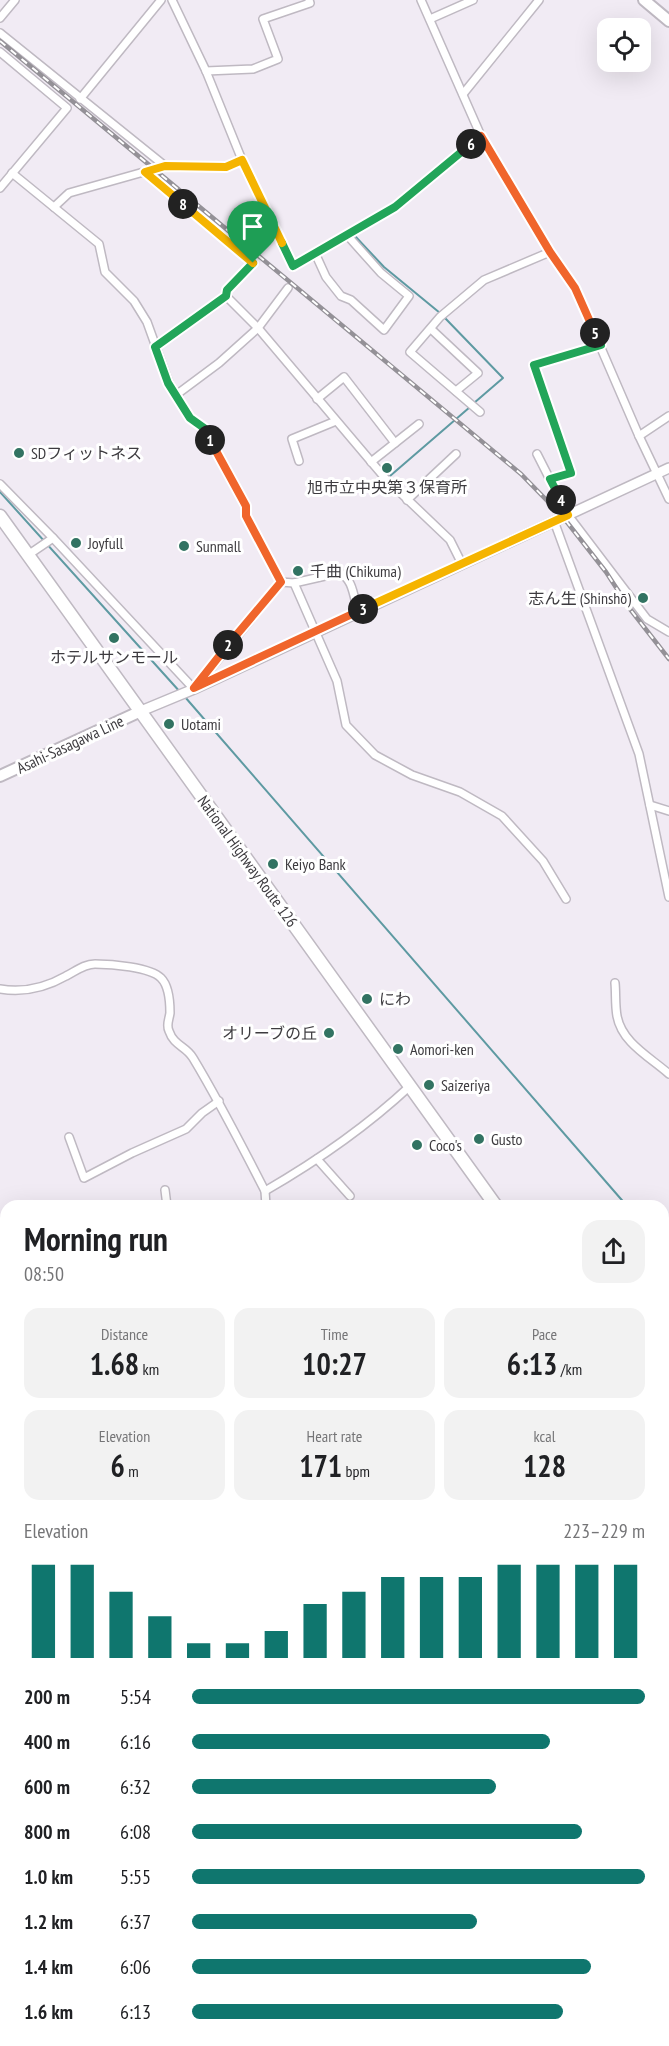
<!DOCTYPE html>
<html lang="en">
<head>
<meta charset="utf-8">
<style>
  body { margin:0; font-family:"PT Sans Narrow","Noto Sans JP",sans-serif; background:#f2f2f2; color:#202124; height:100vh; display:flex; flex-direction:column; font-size:22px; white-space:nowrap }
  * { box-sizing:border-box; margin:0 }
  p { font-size:20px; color:#757577 }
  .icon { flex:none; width:33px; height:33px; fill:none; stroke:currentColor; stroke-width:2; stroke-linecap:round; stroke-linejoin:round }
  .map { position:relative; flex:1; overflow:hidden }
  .drawer { position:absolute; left:0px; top:1200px; width:669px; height:846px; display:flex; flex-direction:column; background:#fff; border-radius:18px 18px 0 0; box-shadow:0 6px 24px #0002 }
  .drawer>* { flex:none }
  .controls { position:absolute; left:597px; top:18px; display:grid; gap:12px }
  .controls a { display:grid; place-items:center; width:54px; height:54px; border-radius:12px; background:#fff; box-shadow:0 6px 24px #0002; font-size:30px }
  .pin { position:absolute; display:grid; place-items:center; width:51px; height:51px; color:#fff; margin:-62px -26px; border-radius:50% 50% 50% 0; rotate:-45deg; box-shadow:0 0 6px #0007 }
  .pin .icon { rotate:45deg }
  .km { position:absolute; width:30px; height:30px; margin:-15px; border-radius:50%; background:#222; color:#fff; font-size:16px; line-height:30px; text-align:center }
  .round { display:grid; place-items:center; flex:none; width:63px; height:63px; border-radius:18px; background:#f2f2f2 }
  .headline { display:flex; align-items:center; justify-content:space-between; height:102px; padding:0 24px }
  h1 { font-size:33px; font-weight:800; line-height:45px }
  .figures { display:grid; grid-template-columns:repeat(3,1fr); gap:9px; height:102px; padding:6px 24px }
  .figures div { display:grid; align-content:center; border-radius:15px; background:#f2f2f2; text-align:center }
  .figures b { font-size:30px; font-weight:800 }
  .figures small { font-size:16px; font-weight:400 }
  .figures p { font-size:16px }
  .chart { height:168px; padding:12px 24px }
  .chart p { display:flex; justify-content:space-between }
  .chart svg { width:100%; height:108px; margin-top:6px; stroke:#0f766e; stroke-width:6 }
  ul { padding:0 24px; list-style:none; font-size:20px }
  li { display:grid; grid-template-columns:96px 72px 1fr; align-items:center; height:45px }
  li i { height:15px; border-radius:8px; background:#0f766e }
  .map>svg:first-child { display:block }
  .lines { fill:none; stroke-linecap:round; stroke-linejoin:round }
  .stream { stroke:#5e9aa2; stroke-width:2 }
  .minor-casing { stroke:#bfb9c2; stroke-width:10 }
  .tertiary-casing { stroke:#bfb9c2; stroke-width:12 }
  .secondary-casing { stroke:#bfb9c2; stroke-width:14 }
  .primary-casing { stroke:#bfb9c2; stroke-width:14 }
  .trunk-casing { stroke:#bfb9c2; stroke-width:15 }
  .minor { stroke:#fff; stroke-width:7 }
  .tertiary { stroke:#fff; stroke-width:9 }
  .secondary { stroke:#fff; stroke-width:10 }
  .primary { stroke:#fff; stroke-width:10 }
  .trunk { stroke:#fff; stroke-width:12 }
  .rail-casing { stroke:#949197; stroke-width:4.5 }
  .rail { stroke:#fff; stroke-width:2; stroke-dasharray:7; stroke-linecap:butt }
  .split-1-casing { stroke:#fff; stroke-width:12 }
  .split-2-casing { stroke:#fff; stroke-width:12 }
  .split-3-casing { stroke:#fff; stroke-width:12 }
  .split-4-casing { stroke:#fff; stroke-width:12 }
  .split-5-casing { stroke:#fff; stroke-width:12 }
  .split-6-casing { stroke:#fff; stroke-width:12 }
  .split-7-casing { stroke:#fff; stroke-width:12 }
  .split-8-casing { stroke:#fff; stroke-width:12 }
  .split-9-casing { stroke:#fff; stroke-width:12 }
  .split-1 { stroke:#22a559; stroke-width:8 }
  .split-2 { stroke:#f0652b; stroke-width:8 }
  .split-3 { stroke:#f0652b; stroke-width:8 }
  .split-4 { stroke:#f5b400; stroke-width:8 }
  .split-5 { stroke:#22a559; stroke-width:8 }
  .split-6 { stroke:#f0652b; stroke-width:8 }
  .split-7 { stroke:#22a559; stroke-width:8 }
  .split-8 { stroke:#f5b400; stroke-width:8 }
  .split-9 { stroke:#f5b400; stroke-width:8 }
  .poi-dot { fill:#327362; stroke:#fff; stroke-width:2 }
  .labels { text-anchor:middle; stroke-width:6; stroke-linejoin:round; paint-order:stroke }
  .poi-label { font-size:16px; fill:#3d3b3f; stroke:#fff; text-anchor:start }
  .street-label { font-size:16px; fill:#3d3b3f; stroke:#fff }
</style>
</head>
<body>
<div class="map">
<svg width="669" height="2046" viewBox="0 0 669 2046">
  <rect width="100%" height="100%" fill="#f1ebf4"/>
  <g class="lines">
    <!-- stream -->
    <g class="stream">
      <polyline points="354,235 384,267 440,313"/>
      <polyline points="444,317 503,378 474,403"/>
      <polyline points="390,476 470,407"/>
      <polyline points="0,492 181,693"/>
      <polyline points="185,697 627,1206"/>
      <polyline points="663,1247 669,1252"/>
      <polyline points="0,2003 6,2005"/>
      <polyline points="114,2040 122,2046"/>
    </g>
    <defs>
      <g id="minor">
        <polyline points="172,0 206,71 242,160 293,266 395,207 481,136"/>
        <polyline points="421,0 481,136 550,252 575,288 639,436 669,499"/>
        <polyline points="0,18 15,0"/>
        <polyline points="430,19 473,0"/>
        <polyline points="0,33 165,166 226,167 242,160"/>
        <polyline points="0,52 67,108 0,188"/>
        <polyline points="206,71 253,69 278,59 263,19 310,3 309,0"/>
        <polyline points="463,94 539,0"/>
        <polyline points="80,99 161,0"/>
        <polyline points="145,172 253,263 227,290 226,296"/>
        <polyline points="12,173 99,244 105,272 134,301 147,322 169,383 190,418 204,428 246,506 246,516 281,582"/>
        <polyline points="54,207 69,193 165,166"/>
        <polyline points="315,253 326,277 341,296 351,300 384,330 409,296 381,273 347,235"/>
        <polyline points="431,329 478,373 456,391"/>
        <polyline points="155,347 226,296 258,328 385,478 450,540 462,564"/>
        <polyline points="176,395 219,363 258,328 288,288"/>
        <polyline points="317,399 344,377 395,443"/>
        <polyline points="480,412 410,352 440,317 484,280 550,252"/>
        <polyline points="639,436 669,416"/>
        <polyline points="537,454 568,515 647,619 669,632"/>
        <polyline points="299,461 292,439 336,421"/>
        <polyline points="371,462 419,424"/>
        <polyline points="550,479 571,473 534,365 601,345"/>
        <path d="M0,484L53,538L194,689L281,582L294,583L338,573C353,576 354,599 358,612"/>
        <polyline points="407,500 456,454"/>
        <polyline points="554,521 639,754 669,897"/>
        <polyline points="28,555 53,538"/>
        <polyline points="294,583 337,681 346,725 375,755 412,775 460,792 502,816 543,861 566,899"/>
        <polyline points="650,805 669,811"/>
        <path d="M615,983C616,993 615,1005 617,1016C622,1043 650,1057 669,1074"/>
        <path d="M0,989C24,993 45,988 66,976C76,971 84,964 95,964C111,964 150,967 161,978C169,986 170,1003 170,1013C169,1020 166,1025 169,1031C174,1046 186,1046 193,1058C219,1101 242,1146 265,1191L266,1206"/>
        <polyline points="69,1137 84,1178 132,1153 186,1129 202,1113 219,1101"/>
        <polyline points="317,1159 350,1196"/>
        <polyline points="165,1190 167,1206"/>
        <path d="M265,1191C317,1161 366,1127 410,1086"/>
        <polyline points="0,1247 6,1260"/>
        <polyline points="0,1440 6,1438"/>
        <polyline points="0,1655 6,1654"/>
        <polyline points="663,1730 669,1734"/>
        <polyline points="0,1827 6,1824"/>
        <polyline points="663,1865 669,1863"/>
        <polyline points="663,1977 669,1974"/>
        <polyline points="0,1995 6,1997"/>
        <polyline points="663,1998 669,2009"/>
        <polyline points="121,2040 129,2046"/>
        <polyline points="595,2040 601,2046"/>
      </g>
      <g id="tertiary">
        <polyline points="141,711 194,689 669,468"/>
        <polyline points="663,1240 669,1236"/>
      </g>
      <polyline id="secondary" points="0,776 141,711"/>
      <g id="primary">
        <polyline points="644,0 669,21"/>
        <polyline points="663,1638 669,1632"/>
        <polyline points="194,2046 197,2040"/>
      </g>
      <g id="trunk">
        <polyline points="0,516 496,1206"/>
        <polyline points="663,1440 669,1448"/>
      </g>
    </defs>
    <!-- minor casing -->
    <use href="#minor" class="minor-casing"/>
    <!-- tertiary casing -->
    <use href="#tertiary" class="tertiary-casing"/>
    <!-- secondary casing -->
    <use href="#secondary" class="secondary-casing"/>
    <!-- primary casing -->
    <use href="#primary" class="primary-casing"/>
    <!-- trunk casing -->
    <use href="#trunk" class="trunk-casing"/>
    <!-- minor -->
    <use href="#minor" class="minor"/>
    <!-- tertiary -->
    <use href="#tertiary" class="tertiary"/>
    <!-- secondary -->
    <use href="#secondary" class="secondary"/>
    <!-- primary -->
    <use href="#primary" class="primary"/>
    <!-- trunk -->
    <use href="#trunk" class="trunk"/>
    <defs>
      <polyline id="rail" points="0,41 521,474 563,517 606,572 630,609 669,659"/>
    </defs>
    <!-- rail casing -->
    <use href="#rail" class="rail-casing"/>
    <!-- rail -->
    <use href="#rail" class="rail"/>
  </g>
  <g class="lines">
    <defs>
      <polyline id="split-1" points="210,440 204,428 190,418 168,383 155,347 226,296 227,290 253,263"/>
      <polyline id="split-2" points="210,440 246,506 246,516 281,582 228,645"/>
      <polyline id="split-3" points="228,645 194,688 363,609"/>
      <polyline id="split-4" points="363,609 568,515 561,500"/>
      <polyline id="split-5" points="561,500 550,479 571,473 534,365 601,345 595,333"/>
      <polyline id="split-6" points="471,144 481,136 550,252 575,288 595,333"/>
      <polyline id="split-7" points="282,243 293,266 395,207 471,144"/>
      <polyline id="split-8" points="183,204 145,172 165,166 226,167 242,160 282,243"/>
      <polyline id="split-9" points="183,204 253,263"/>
    </defs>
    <!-- split-1 casing -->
    <use href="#split-1" class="split-1-casing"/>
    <!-- split-2 casing -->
    <use href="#split-2" class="split-2-casing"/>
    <!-- split-3 casing -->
    <use href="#split-3" class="split-3-casing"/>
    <!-- split-4 casing -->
    <use href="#split-4" class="split-4-casing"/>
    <!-- split-5 casing -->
    <use href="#split-5" class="split-5-casing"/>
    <!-- split-6 casing -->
    <use href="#split-6" class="split-6-casing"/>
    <!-- split-7 casing -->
    <use href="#split-7" class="split-7-casing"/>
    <!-- split-8 casing -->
    <use href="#split-8" class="split-8-casing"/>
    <!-- split-9 casing -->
    <use href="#split-9" class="split-9-casing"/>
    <!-- split-1 -->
    <use href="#split-1" class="split-1"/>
    <!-- split-2 -->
    <use href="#split-2" class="split-2"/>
    <!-- split-3 -->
    <use href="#split-3" class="split-3"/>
    <!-- split-4 -->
    <use href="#split-4" class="split-4"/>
    <!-- split-5 -->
    <use href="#split-5" class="split-5"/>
    <!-- split-6 -->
    <use href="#split-6" class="split-6"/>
    <!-- split-7 -->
    <use href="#split-7" class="split-7"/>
    <!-- split-8 -->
    <use href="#split-8" class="split-8"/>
    <!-- split-9 -->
    <use href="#split-9" class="split-9"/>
  </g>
  <!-- markers -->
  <g class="poi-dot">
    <circle cx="19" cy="453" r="6"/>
    <circle cx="387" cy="468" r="6"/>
    <circle cx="76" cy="543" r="6"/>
    <circle cx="184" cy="546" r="6"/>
    <circle cx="298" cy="571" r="6"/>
    <circle cx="643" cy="598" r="6"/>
    <circle cx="114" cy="638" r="6"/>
    <circle cx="169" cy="724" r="6"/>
    <circle cx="273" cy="864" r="6"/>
    <circle cx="367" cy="999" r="6"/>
    <circle cx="329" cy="1033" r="6"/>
    <circle cx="398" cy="1049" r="6"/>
    <circle cx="429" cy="1085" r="6"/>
    <circle cx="479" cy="1139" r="6"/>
    <circle cx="417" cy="1145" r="6"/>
  </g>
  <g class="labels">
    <!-- poi labels -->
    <g class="poi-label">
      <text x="31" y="459">SDフィットネス</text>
      <text x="387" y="493" text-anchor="middle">旭市立中央第３保育所</text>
      <text x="88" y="549">Joyfull</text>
      <text x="196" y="552">Sunmall</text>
      <text x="310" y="577">千曲 (Chikuma)</text>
      <text x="631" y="604" text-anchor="end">志ん生 (Shinshō)</text>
      <text x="114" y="663" text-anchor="middle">ホテルサンモール</text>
      <text x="181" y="730">Uotami</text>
      <text x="285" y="870">Keiyo Bank</text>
      <text x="379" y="1005">にわ</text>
      <text x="317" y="1039" text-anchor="end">オリーブの丘</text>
      <text x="410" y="1055">Aomori-ken</text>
      <text x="441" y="1091">Saizeriya</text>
      <text x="491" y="1145">Gusto</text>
      <text x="429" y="1151">Coco's</text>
    </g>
    <!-- street labels -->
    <g class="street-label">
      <text transform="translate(70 744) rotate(-25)" y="6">Asahi-Sasagawa Line</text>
      <text transform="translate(248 861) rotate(54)" y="6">National Highway Route 126</text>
    </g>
  </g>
</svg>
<div class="controls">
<a><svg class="icon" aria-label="locate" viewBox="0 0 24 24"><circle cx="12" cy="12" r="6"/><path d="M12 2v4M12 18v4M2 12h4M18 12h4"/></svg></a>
</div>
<div class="pin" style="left:253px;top:263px;background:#1e9e55"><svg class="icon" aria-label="arrive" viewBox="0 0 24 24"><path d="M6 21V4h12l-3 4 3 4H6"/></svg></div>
<b class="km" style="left:210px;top:440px">1</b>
<b class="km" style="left:228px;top:645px">2</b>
<b class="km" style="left:363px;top:609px">3</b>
<b class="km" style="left:561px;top:500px">4</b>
<b class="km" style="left:595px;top:333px">5</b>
<b class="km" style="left:471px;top:144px">6</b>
<b class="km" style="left:183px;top:204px">8</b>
<section class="drawer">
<div class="headline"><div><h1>Morning run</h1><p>08:50</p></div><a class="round"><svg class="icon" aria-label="share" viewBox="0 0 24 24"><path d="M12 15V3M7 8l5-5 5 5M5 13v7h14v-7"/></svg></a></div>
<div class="figures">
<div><p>Distance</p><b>1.68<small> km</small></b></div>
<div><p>Time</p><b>10:27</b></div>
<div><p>Pace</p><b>6:13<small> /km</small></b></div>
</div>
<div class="figures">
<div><p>Elevation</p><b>6<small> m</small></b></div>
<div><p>Heart rate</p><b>171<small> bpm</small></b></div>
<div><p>kcal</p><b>128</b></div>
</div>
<div class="chart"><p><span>Elevation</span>223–229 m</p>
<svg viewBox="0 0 160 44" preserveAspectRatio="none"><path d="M5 44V6M15 44V6M25 44V17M35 44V27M45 44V38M55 44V38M65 44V33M75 44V22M85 44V17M95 44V11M105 44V11M115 44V11M125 44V6M135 44V6M145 44V6M155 44V6"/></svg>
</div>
<ul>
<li><b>200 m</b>5:54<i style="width:100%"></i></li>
<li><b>400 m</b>6:16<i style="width:79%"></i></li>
<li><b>600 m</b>6:32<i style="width:67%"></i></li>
<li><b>800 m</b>6:08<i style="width:86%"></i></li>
<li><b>1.0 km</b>5:55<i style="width:100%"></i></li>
<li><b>1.2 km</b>6:37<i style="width:63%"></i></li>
<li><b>1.4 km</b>6:06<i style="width:88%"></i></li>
<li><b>1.6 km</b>6:13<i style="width:82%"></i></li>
</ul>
</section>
</div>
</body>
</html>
